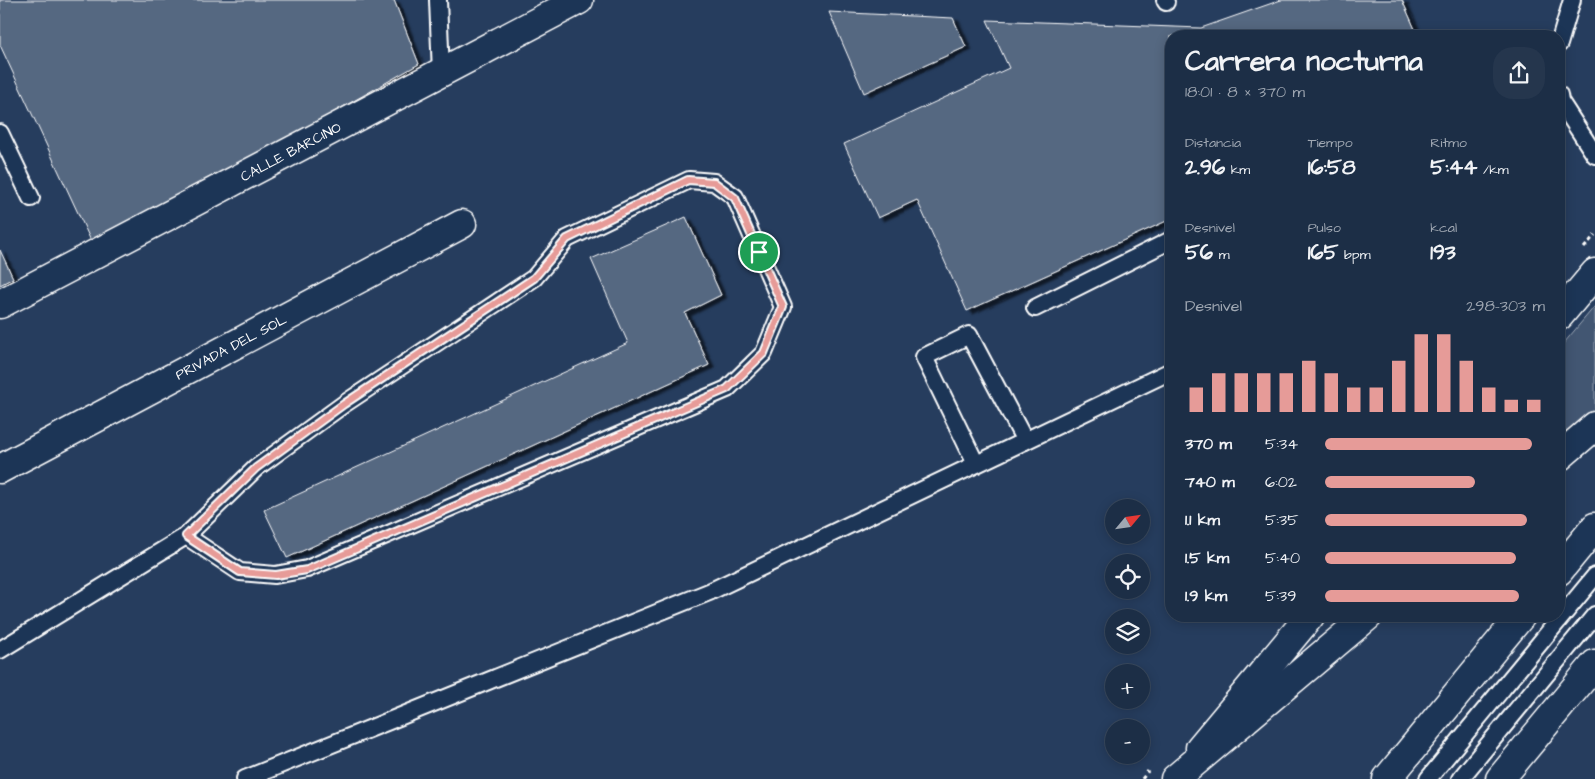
<!DOCTYPE html>
<html lang="es">
<head>
<meta charset="utf-8">
<style>
  body { margin:0; font-family:"Architects Daughter",sans-serif; background:#25364d; color:#f1f3f6; height:100vh; display:flex; flex-direction:column; font-size:19px; white-space:nowrap }
  * { box-sizing:border-box; margin:0 }
  p { font-size:16px; color:#a0a8b3 }
  .icon { flex:none; width:28px; height:28px; fill:none; stroke:currentColor; stroke-width:2; stroke-linecap:round; stroke-linejoin:round }
  .map { position:relative; flex:1; overflow:hidden }
  .drawer { position:absolute; left:1165px; top:30px; width:400px; height:592px; display:flex; flex-direction:column; background:#1c2e46; border-radius:20px; box-shadow:0 2px 12px #0003,0 0 0 1px #3a4a5f }
  .drawer>* { flex:none }
  .needle { width:32px; rotate:61deg }
  .controls { position:absolute; left:1105px; top:499px; display:grid; gap:10px }
  .controls a { display:grid; place-items:center; width:45px; height:45px; border-radius:50%; background:#1c2e46; box-shadow:0 2px 12px #0003,0 0 0 1px #3a4a5f; font-size:25px }
  .pin { position:absolute; display:grid; place-items:center; width:42px; height:42px; color:#fff; margin:-21px; border:2px solid #fff; border-radius:50%; box-shadow:0 1px 5px #0007 }
  .round { display:grid; place-items:center; flex:none; width:52px; height:52px; border-radius:20px; background:#25364d }
  .overview { display:flex; align-items:center; justify-content:space-between; height:85px; padding:0 20px }
  h1 { font-size:28px; font-weight:700; line-height:38px }
  .figures { display:grid; grid-template-columns:repeat(3,1fr); gap:8px; height:85px; padding:5px 20px }
  .figures div { display:grid; align-content:center }
  .figures b { font-size:21px; font-weight:700 }
  .figures small { font-size:14px; font-weight:400 }
  .figures p { font-size:14px }
  .chart { height:140px; padding:10px 20px }
  .chart p { display:flex; justify-content:space-between }
  .chart svg { width:100%; height:90px; margin-top:5px; stroke:#e69b98; stroke-width:6 }
  ul { padding:0 20px; list-style:none; font-size:16px }
  li { display:grid; grid-template-columns:80px 60px 1fr; align-items:center; height:38px }
  li i { height:12px; border-radius:6px; background:#e69b98 }
  .map>svg:first-child { display:block }
  .green { fill:#425672; stroke:#a0aab8 }
  .building { fill:#556781; stroke:#fff; filter:url(#shadow) }
  .lines { fill:none; stroke-linecap:round; stroke-linejoin:round }
  .lane-casing { stroke:#fff; stroke-width:20 }
  .street-casing { stroke:#fff; stroke-width:31 }
  .highway-casing { stroke:#fff; stroke-width:31 }
  .path { stroke:#fff; stroke-width:3; stroke-dasharray:4 4; stroke-linecap:butt }
  .lane { stroke:#1d3557; stroke-width:16 }
  .street { stroke:#1d3557; stroke-width:28 }
  .highway { stroke:#1d3557; stroke-width:28 }
  .route-casing { stroke:#fff; stroke-width:10 }
  .route { stroke:#e69b98; stroke-width:6 }
  .labels { text-anchor:middle; stroke-width:4; stroke-linejoin:round; paint-order:stroke }
  .street-label { font-size:14px; fill:#fff; stroke:#1d3557 }
</style>
</head>
<body>
<div class="map">
<svg width="1595" height="779" viewBox="0 0 1595 779">
  <defs>
    <filter id="shadow"><feDropShadow dx="5.5" dy="3" stdDeviation="1" flood-color="#0009"/></filter>
  </defs>
  <rect width="100%" height="100%" fill="#263d5e"/>
  <filter id="ink" filterUnits="userSpaceOnUse"><feTurbulence type="fractalNoise" baseFrequency=".02" numOctaves="2"/><feDisplacementMap in="SourceGraphic" scale="10" xChannelSelector="R" yChannelSelector="G"/><feConvolveMatrix kernelMatrix="1 2 1 2 8 2 1 2 1" color-interpolation-filters="sRGB"/></filter>
  <g filter="url(#ink)">
    <!-- green -->
    <polygon class="green" points="1595,306 1595,411 1559,442 1559,349"/>
    <!-- building -->
    <g class="building">
      <polygon points="0,0 394,0 419,64 311,125 91,241 0,45"/>
      <polygon points="1281,0 1402,0 1418,36 1171,36 1171,219 967,311 917,200 878,218 844,144 1009,68 987,20 1201,28"/>
      <polygon points="829,12 953,18 966,47 864,93"/>
      <polygon points="686,217 721,295 685,313 709,365 287,558 264,510 628,343 591,259"/>
      <polygon points="0,250 13,278 0,285"/>
    </g>
    <g class="lines">
      <defs>
        <g id="lane">
          <polyline points="438,0 441,73"/>
          <polyline points="1165,0 1166,2"/>
          <polyline points="1559,44 1572,0"/>
          <polyline points="1559,95 1560,101 1595,155"/>
          <polyline points="0,133 31,198"/>
          <polyline points="1035,308 1171,240"/>
          <polyline points="976,464 924,357 969,335 1025,441"/>
          <polyline points="0,650 186,536 256,468 344,404 534,278 567,239 689,180 714,182 735,197 783,307 764,353 727,389 307,569 275,575 240,572 186,536"/>
          <polyline points="245,779 709,592 1171,371"/>
          <polyline points="1428,779 1595,576"/>
          <polyline points="1460,779 1595,615"/>
        </g>
        <g id="street">
          <path id="s1" d="M0,304L579,0"/>
          <polyline points="1559,316 1595,273"/>
          <path id="s2" d="M0,469L462,224"/>
          <polyline points="1200,748 1310,616"/>
        </g>
        <g id="highway">
          <polyline points="1559,457 1595,426"/>
          <polyline points="1559,571 1595,527"/>
          <polyline points="1175,779 1368,616"/>
          <polyline points="1387,779 1521,616"/>
          <polyline points="1500,779 1595,664"/>
        </g>
      </defs>
      <!-- lane casing -->
      <use href="#lane" class="lane-casing"/>
      <!-- street casing -->
      <use href="#street" class="street-casing"/>
      <!-- highway casing -->
      <use href="#highway" class="highway-casing"/>
      <!-- path -->
      <g class="path">
        <polyline points="1584,248 1595,235"/>
        <polyline points="1142,779 1148,771"/>
      </g>
      <!-- lane -->
      <use href="#lane" class="lane"/>
      <!-- street -->
      <use href="#street" class="street"/>
      <!-- highway -->
      <use href="#highway" class="highway"/>
    </g>
  </g>
  <g class="lines" filter="url(#ink)">
    <defs>
      <polygon id="route" points="688,180 714,182 735,198 783,307 764,353 727,389 307,570 276,575 240,572 186,536 256,468 344,404 534,278 567,239"/>
    </defs>
    <!-- route casing -->
    <use href="#route" class="route-casing"/>
    <!-- route -->
    <use href="#route" class="route"/>
  </g>
  <g class="labels">
    <!-- street labels -->
    <g class="street-label">
      <text dy="5" stroke="none"><textPath href="#s1" startOffset="328">CALLE BARCINO</textPath></text>
      <text dy="5" stroke="none"><textPath href="#s2" startOffset="261">PRIVADA DEL SOL</textPath></text>
    </g>
  </g>
</svg>
<div class="controls">
<a><svg class="needle" viewBox="-14 -14 28 28"><path d="M0-13l5 13h-10z" fill="#e53935"/><path d="M0 13l5-13h-10z" fill="#a0a8b3"/></svg></a>
<a><svg class="icon" aria-label="locate" viewBox="0 0 24 24"><circle cx="12" cy="12" r="6"/><path d="M12 2v4M12 18v4M2 12h4M18 12h4"/></svg></a>
<a><svg class="icon" aria-label="layers" viewBox="0 0 24 24"><path d="M12 4l9 5-9 5-9-5zM3 14l9 5 9-5"/></svg></a>
<a>+</a>
<a>−</a>
</div>
<div class="pin" style="left:759px;top:252px;background:#1e9e55"><svg class="icon" aria-label="arrive" viewBox="0 0 24 24"><path d="M6 21V4h12l-3 4 3 4H6"/></svg></div>
<section class="drawer">
<div class="overview"><div><h1>Carrera nocturna</h1><p>18:01 · 8 × 370 m</p></div><a class="round"><svg class="icon" aria-label="share" viewBox="0 0 24 24"><path d="M12 15V3M7 8l5-5 5 5M5 13v7h14v-7"/></svg></a></div>
<div class="figures">
<div><p>Distancia</p><b>2.96<small> km</small></b></div>
<div><p>Tiempo</p><b>16:58</b></div>
<div><p>Ritmo</p><b>5:44<small> /km</small></b></div>
</div>
<div class="figures">
<div><p>Desnivel</p><b>56<small> m</small></b></div>
<div><p>Pulso</p><b>165<small> bpm</small></b></div>
<div><p>kcal</p><b>193</b></div>
</div>
<div class="chart"><p><span>Desnivel</span>298–303 m</p>
<svg viewBox="0 0 160 44" preserveAspectRatio="none"><path d="M5 44V32M15 44V25M25 44V25M35 44V25M45 44V25M55 44V19M65 44V25M75 44V32M85 44V32M95 44V19M105 44V6M115 44V6M125 44V19M135 44V32M145 44V38M155 44V38"/></svg>
</div>
<ul>
<li><b>370 m</b>5:34<i style="width:94%"></i></li>
<li><b>740 m</b>6:02<i style="width:68%"></i></li>
<li><b>1.1 km</b>5:35<i style="width:92%"></i></li>
<li><b>1.5 km</b>5:40<i style="width:87%"></i></li>
<li><b>1.9 km</b>5:39<i style="width:88%"></i></li>
</ul>
</section>
</div>
</body>
</html>
